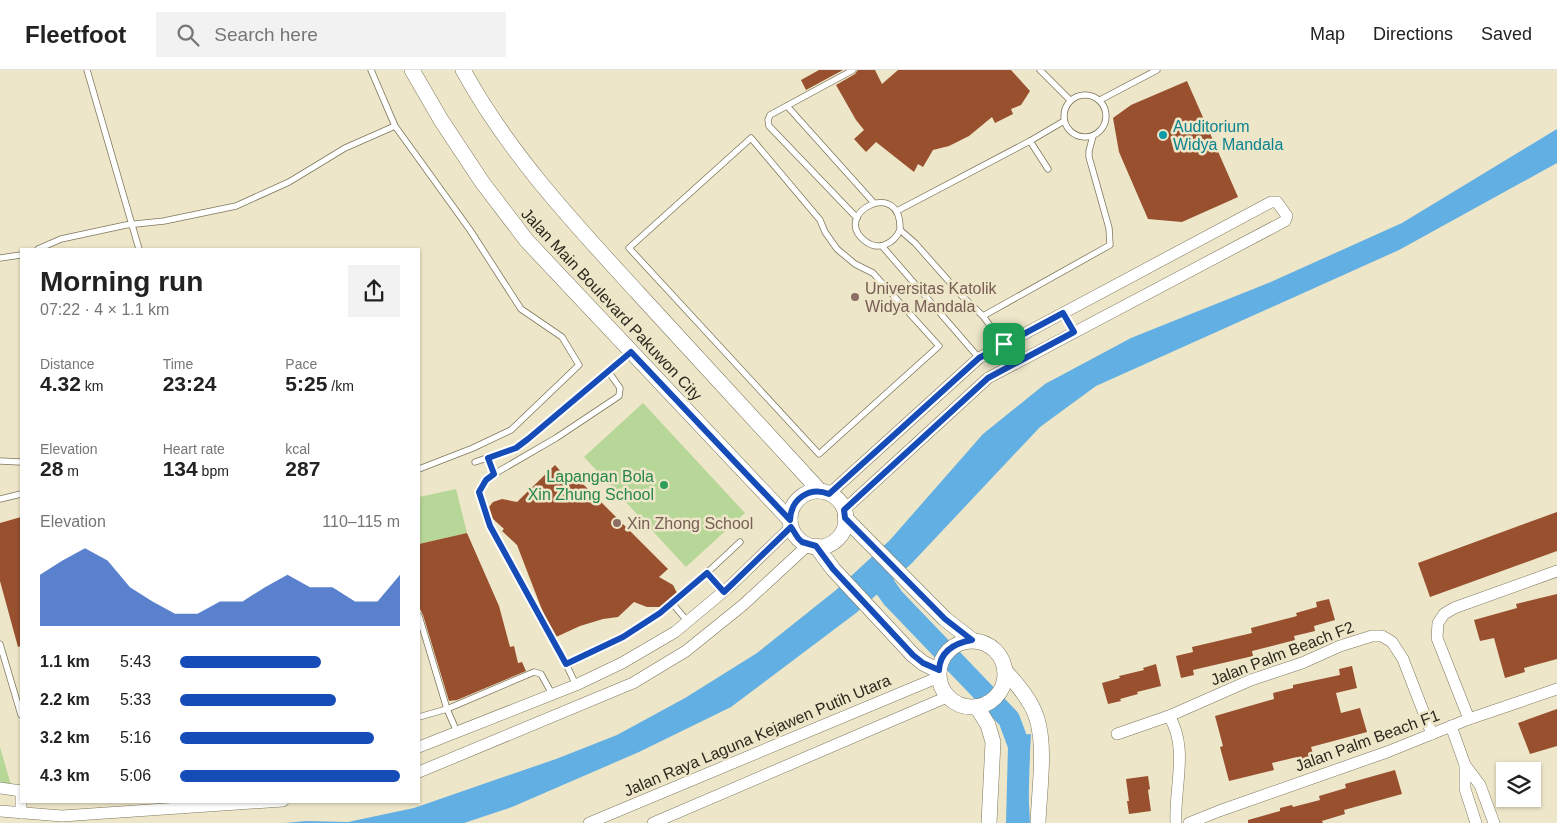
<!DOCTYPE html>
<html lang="en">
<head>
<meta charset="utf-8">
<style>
  body { margin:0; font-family:Helvetica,sans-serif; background:#f2f2f2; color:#222; height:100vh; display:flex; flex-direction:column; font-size:19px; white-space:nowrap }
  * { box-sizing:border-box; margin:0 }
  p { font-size:16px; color:#767676 }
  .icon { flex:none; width:28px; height:28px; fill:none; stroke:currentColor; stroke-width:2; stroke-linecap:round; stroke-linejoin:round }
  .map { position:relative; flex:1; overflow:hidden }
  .sheet { position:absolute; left:20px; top:178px; width:400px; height:555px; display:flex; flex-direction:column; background:#fff; border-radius:0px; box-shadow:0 1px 4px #0004 }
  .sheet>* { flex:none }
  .fabs { position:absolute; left:1496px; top:692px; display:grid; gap:10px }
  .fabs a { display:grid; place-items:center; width:45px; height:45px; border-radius:0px; background:#fff; box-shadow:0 1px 4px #0004; font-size:25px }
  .pin { position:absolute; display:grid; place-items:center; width:42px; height:42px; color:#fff; margin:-21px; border-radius:10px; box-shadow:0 2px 8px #0006 }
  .round { display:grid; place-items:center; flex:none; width:52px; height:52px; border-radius:0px; background:#f2f2f2 }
  .head { display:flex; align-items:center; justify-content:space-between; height:85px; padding:0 20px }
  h1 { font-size:28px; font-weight:600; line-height:38px }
  .stats { display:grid; grid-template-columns:repeat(3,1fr); gap:8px; height:85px; padding:5px 20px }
  .stats div { display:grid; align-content:center }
  .stats b { font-size:21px; font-weight:600 }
  .stats small { font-size:14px; font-weight:400 }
  .stats p { font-size:14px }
  .chart { height:140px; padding:10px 20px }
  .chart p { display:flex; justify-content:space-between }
  .chart svg { width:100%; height:90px; margin-top:5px; fill:#154cb8; opacity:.7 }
  ul { padding:0 20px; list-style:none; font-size:16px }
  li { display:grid; grid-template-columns:80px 60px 1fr; align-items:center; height:38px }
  li i { height:12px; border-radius:6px; background:#154cb8 }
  header { display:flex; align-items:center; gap:30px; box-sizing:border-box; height:70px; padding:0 25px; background:#fff; border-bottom:1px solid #e0e0e0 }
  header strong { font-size:24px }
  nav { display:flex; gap:28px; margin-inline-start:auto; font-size:18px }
  .search { width:350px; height:45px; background:#f2f2f2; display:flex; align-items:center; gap:12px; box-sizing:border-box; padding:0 18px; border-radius:0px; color:#767676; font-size:19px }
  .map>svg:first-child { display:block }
  .green { fill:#b7d798 }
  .water { fill:#61afe3 }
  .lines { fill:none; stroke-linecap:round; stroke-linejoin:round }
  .river { stroke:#61afe3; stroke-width:22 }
  .building { fill:#99502e }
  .service-casing { stroke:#7e775d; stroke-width:7 }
  .minor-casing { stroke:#7e775d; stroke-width:12 }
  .tertiary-casing { stroke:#7e775d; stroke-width:16 }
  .service { stroke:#fff; stroke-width:5.5 }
  .minor { stroke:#fff; stroke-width:11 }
  .tertiary { stroke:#fff; stroke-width:15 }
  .route-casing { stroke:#fff; stroke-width:10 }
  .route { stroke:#154cb8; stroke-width:6 }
  .culture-dot { fill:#0f9aa8; stroke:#ede6c9; stroke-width:2 }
  .education-dot { fill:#8d6e63; stroke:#ede6c9; stroke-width:2 }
  .leisure-dot { fill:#2e9e5b; stroke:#ede6c9; stroke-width:2 }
  .labels { text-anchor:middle; stroke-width:5; stroke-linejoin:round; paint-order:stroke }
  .culture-label { font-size:16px; fill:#0d838f; stroke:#ede6c9; text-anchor:start }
  .education-label { font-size:16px; fill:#785e54; stroke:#ede6c9; text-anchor:start }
  .street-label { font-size:16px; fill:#2c291e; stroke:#ede6c9 }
  .leisure-label { font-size:16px; fill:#27864d; stroke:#ede6c9; text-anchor:end }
</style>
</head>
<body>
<header>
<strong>Fleetfoot</strong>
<div class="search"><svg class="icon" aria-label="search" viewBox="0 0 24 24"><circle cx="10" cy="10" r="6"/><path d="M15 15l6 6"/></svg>Search here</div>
<nav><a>Map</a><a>Directions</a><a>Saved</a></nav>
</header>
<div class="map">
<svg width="1557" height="753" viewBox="0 0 1557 753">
  <rect width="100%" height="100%" fill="#ede6c9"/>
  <!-- green -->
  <g class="green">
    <polygon points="643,333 745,443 686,497 584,387"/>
    <polygon points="456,419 467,463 419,474 419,427"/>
    <polygon points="0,677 11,715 0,713"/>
  </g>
  <!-- water -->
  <g class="water">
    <polygon points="1557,59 1557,93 1399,180 1096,316 1040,357 911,494 856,543 731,637 639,682 512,737 464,753 285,753 306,751 348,752 414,738 556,689 617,665 685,628 757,583 836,520 890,470 983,364 1045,314 1131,268 1273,211 1402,153"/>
    <polygon points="1031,664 1028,716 1030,753 1009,753 1008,714 1010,666"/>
  </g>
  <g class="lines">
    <!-- river -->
    <polyline class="river" points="878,507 893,528 1009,649 1019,676 1017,753"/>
  </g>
  <!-- building -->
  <g class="building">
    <polygon points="819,0 843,0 806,20 801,10"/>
    <polygon points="858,0 875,0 882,14 898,0 1011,0 1030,21 1021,35 1011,39 1013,44 995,53 992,47 969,66 949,76 933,80 923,97 918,94 914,102 876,72 866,82 854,69 864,60 856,50 836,15 855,4"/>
    <polygon points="1187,11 1238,127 1182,152 1148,149 1119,82 1113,48 1131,35"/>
    <polygon points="555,395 565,406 570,401 668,499 659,507 673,515 677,523 660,537 647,537 634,532 618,547 603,549 580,556 556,567 544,545 517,475 502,461 504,459 492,448 489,437 493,432 502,429 517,432"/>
    <polygon points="1557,442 1557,481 1430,527 1418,493"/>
    <polygon points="21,447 21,576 18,577 0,511 0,453"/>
    <polygon points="467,463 499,536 510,577 514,576 518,593 522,592 526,601 457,630 449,631 423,545 419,537 419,474"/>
    <polygon points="1557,524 1557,589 1524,598 1525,602 1505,608 1494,568 1480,571 1474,550 1517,538 1516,534"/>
    <polygon points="1329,529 1335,550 1314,556 1315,561 1294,566 1295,570 1252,581 1253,586 1193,600 1194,605 1181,608 1176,586 1193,582 1192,577 1252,563 1251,558 1297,546 1296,543 1317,537 1316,532"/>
    <polygon points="1156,594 1161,616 1137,622 1138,624 1120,629 1121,631 1108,634 1102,613 1120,608 1119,606 1144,600 1143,598"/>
    <polygon points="1352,596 1357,618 1336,623 1341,643 1360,638 1367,662 1311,677 1314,687 1299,691 1297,687 1272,693 1274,700 1229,711 1220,677 1223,676 1215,646 1274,629 1273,623 1293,618 1293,615 1340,605 1339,599"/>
    <polygon points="1557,639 1557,676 1530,684 1518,653"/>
    <polygon points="1395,700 1402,724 1344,740 1345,744 1322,751 1323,753 1248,753 1248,750 1280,741 1280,738 1292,735 1293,737 1320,730 1319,726 1346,718 1345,714"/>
    <polygon points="1148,706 1150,719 1148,720 1151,741 1129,744 1127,731 1129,731 1126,709"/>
  </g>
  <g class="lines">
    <defs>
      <g id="service">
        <polyline points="87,0 139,179"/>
        <polyline points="371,0 395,56 470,160 521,239 562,267 579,295 511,360 473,378 419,399"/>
        <polyline points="853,0 770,45 768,50 769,56 857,148"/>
        <polyline points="1040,0 1070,30"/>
        <circle cx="1085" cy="46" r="21"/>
        <polyline points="1100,30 1157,0"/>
        <polyline points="787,36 874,133"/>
        <polygon points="751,68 820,150 825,162 837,179 855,194 873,203 939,276 819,384 629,178"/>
        <polyline points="1030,71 1048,99"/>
        <polyline points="897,141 1030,71 1064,51"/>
        <path d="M900,160C894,173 879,182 865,171C830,144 902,106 900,160L915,173L961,225L983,246L1004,275"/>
        <polyline points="882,176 979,288"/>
        <polyline points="38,179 61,169 126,155 164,151 236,136 289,112 345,78 395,56"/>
        <polyline points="0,188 21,185"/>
        <polyline points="983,246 1110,175 1109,158 1089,87 1089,81 1093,66"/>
        <path d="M608,301L620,318L619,326L556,368L494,404L486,410L479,422L490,456L566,594C585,585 606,577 625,566C668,540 704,506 740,472"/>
        <polyline points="488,388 494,404"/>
        <polyline points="0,391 21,392"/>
        <polyline points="475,392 516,378 528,369 631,282"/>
        <polyline points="0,429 21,424"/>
        <polyline points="707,503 724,522"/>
        <polyline points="672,533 688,552"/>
        <polyline points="419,546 447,639 457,662"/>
        <polyline points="0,574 21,645"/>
        <polyline points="566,594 576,615"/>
        <polyline points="419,647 447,639 534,602 541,604 552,624"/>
      </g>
      <g id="minor">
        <polyline points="829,424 979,288 1271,132 1277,132 1287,146 1285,151 988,308 844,440"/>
        <path d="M1169,646C1189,678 1174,717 1176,753"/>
        <polyline points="1469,649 1437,568 1438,553 1444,544 1454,538 1557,501"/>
        <polyline points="1451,656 1465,695"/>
        <polyline points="1117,664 1169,646 1251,610 1302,593 1340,576 1372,566 1382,566 1392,572 1403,589 1432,664"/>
        <polyline points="419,677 576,615 622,593 675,562 730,516 791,457"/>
        <polyline points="419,702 633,613 686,581 743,535 808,475"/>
        <polyline points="0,718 21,721"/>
        <polyline points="21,721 21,743"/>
        <polyline points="0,741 62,746 283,731"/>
        <polyline points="589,753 939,607"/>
        <polyline points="653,753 947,627"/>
        <polyline points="1189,753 1219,741 1387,682 1469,649 1557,619"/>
        <polyline points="1476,753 1465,719 1465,695 1480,715 1494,753"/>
      </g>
      <g id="tertiary">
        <polyline points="412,0 441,50 482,112 527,171 790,450"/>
        <path d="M463,0C509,84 574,153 638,223C698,289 759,355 820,421"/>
        <circle cx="818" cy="449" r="28"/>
        <polyline points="845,448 945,549 972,570"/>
        <polyline points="816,476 833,499 913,585 923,593 939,601"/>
        <circle cx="972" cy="604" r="33"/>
        <path d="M1005,601C1017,614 1032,631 1037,649C1046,678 1039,722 1038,753"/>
        <polyline points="977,637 988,655 993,672 989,753"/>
      </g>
    </defs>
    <!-- service casing -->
    <use href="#service" class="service-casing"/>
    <!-- minor casing -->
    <use href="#minor" class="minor-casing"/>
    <!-- tertiary casing -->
    <use href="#tertiary" class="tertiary-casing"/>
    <!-- service -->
    <use href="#service" class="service"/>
    <!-- minor -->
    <use href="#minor" class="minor"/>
    <!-- tertiary -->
    <use href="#tertiary" class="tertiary"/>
  </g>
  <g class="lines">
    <defs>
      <path id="route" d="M1063,243L1074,262L988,308L844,440L845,448L863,466L945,549L972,570C955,573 940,581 939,600L923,593L913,585L833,499L816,476L802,472L798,468L791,457L724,522L707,503L660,543L623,567L566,594L490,456L479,422L486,410L494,404L488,388L516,378L528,369L631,282L790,450C791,429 809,416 829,424L979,288Z"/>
    </defs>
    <!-- route casing -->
    <use href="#route" class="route-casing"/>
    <!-- route -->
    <use href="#route" class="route"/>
  </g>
  <!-- markers -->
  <circle class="culture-dot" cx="1163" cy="65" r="5"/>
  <g class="education-dot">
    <circle cx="855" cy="227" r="5"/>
    <circle cx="617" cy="453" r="5"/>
  </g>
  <circle class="leisure-dot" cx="664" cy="415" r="5"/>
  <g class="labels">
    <!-- culture labels -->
    <g class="culture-label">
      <text x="1173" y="62">Auditorium<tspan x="1173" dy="18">Widya Mandala</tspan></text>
    </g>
    <!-- education labels -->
    <g class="education-label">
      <text x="865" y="224">Universitas Katolik<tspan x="865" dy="18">Widya Mandala</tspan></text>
      <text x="627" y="459">Xin Zhong School</text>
    </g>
    <!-- street labels -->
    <g class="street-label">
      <text transform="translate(612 234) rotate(47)" y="6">Jalan Main Boulevard Pakuwon City</text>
      <text transform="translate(1282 583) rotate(-21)" y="6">Jalan Palm Beach F2</text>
      <text transform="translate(757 665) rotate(-23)" y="6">Jalan Raya Laguna Kejawen Putih Utara</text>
      <text transform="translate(1367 670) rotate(-20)" y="6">Jalan Palm Beach F1</text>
    </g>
    <!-- leisure labels -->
    <g class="leisure-label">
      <text x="654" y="412">Lapangan Bola<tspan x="654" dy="18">Xin Zhung School</tspan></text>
    </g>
  </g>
</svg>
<div class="fabs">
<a><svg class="icon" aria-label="layers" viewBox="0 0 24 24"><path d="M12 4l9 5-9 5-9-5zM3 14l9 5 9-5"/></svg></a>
</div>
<div class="pin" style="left:1004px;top:274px;background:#1e9e55"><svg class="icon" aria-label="arrive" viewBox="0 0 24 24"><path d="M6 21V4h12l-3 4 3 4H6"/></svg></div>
<section class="sheet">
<div class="head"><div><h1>Morning run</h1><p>07:22 · 4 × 1.1 km</p></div><a class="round"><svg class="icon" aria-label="share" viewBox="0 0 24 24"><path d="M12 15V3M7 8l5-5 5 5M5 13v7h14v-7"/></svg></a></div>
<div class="stats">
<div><p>Distance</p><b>4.32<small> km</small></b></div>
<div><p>Time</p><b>23:24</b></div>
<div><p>Pace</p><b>5:25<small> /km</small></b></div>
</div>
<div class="stats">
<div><p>Elevation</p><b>28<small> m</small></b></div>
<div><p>Heart rate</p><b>134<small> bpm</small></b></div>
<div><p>kcal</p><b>287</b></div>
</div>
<div class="chart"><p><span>Elevation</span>110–115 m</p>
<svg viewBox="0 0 160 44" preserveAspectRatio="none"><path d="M0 44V19L10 12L20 6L30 12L40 25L50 32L60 38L70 38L80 32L90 32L100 25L110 19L120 25L130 25L140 32L150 32L160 19V44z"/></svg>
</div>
<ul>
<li><b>1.1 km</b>5:43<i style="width:64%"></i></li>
<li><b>2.2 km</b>5:33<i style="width:71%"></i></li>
<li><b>3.2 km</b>5:16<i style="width:88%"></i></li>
<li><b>4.3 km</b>5:06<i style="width:100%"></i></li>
</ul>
</section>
</div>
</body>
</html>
